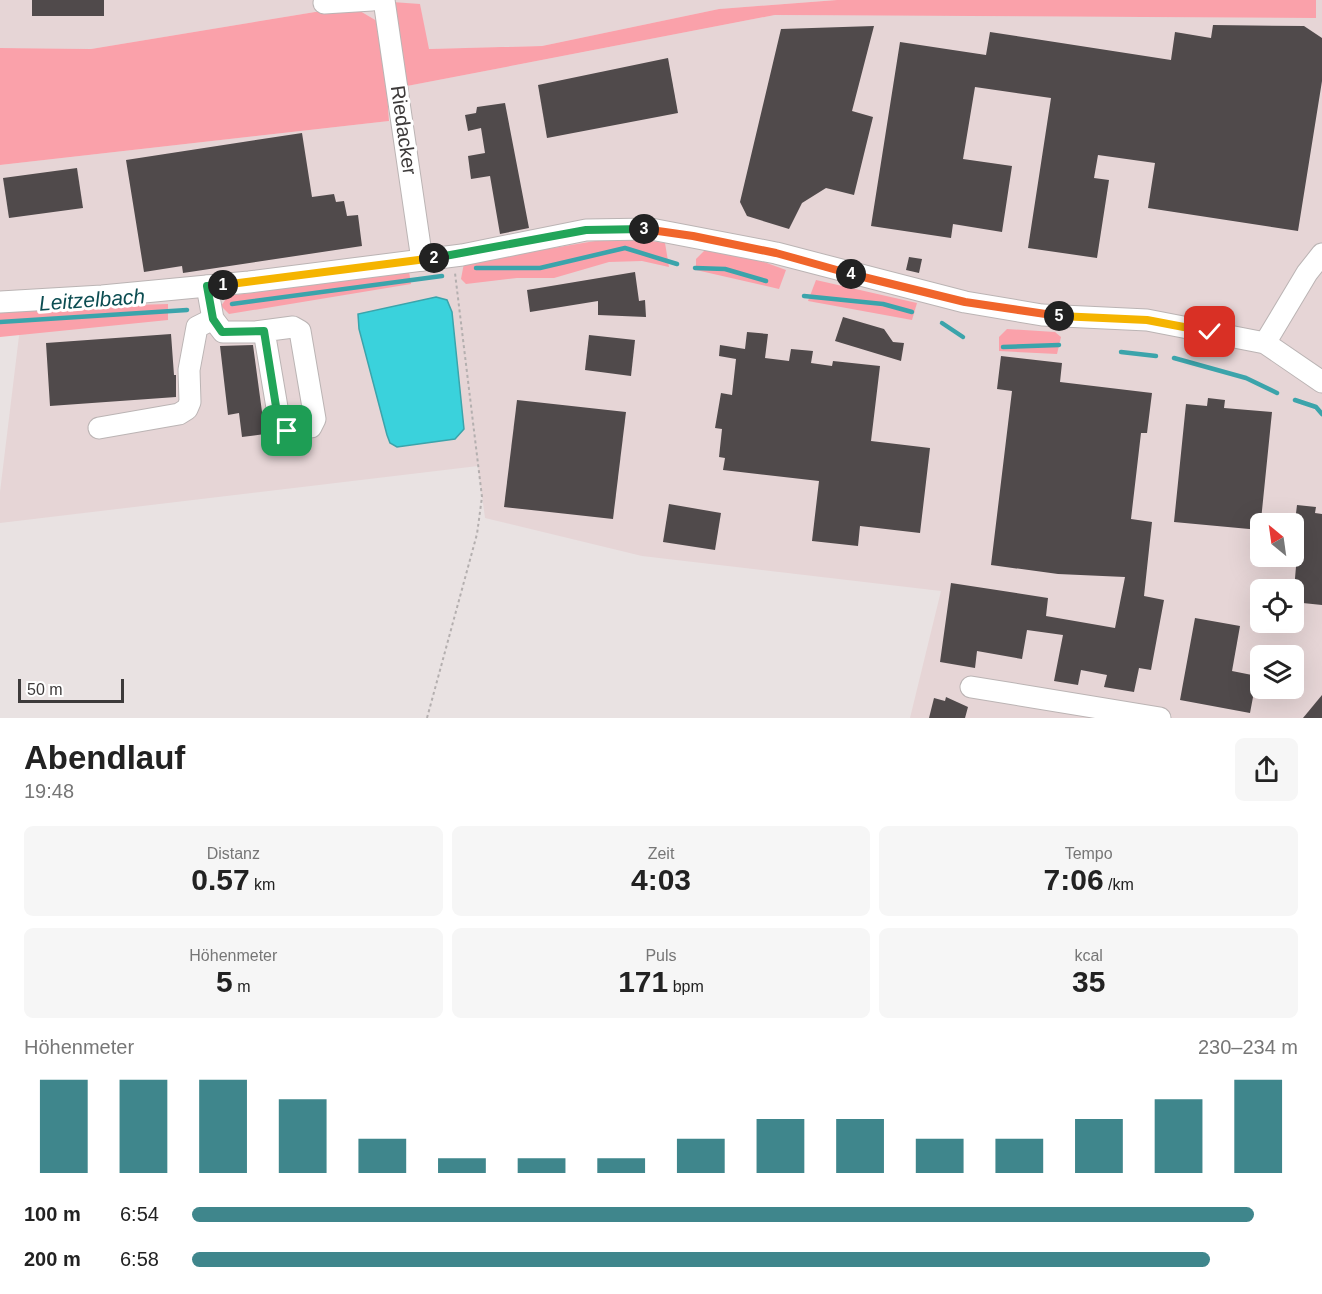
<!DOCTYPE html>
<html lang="de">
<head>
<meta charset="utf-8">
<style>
  body { margin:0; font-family:Arial,sans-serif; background:#f6f6f6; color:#222; height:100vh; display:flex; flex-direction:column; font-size:22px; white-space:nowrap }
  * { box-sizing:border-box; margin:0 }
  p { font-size:20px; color:#767676 }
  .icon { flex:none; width:33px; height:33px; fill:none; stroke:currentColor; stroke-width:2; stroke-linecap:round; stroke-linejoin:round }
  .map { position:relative; height:718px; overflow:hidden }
  .panel { display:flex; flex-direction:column; background:#fff; flex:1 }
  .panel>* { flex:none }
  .needle { width:39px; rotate:331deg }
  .buttons { position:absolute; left:1250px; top:513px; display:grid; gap:12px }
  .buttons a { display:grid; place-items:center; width:54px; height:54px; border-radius:9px; background:#fff; box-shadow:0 6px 24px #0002; font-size:30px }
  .scale { position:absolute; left:18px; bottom:15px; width:106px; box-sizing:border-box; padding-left:6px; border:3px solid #3d3a3a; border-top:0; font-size:16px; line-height:21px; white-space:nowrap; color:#3d3a3a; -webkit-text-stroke:4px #fff; paint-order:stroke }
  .pin { position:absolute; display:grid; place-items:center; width:51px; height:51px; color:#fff; margin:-26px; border-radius:12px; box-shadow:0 3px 9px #0006 }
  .km { position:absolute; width:30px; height:30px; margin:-15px; border-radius:50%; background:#222; color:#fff; font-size:16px; line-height:30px; text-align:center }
  .round { display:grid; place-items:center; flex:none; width:63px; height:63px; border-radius:9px; background:#f6f6f6 }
  .overview { display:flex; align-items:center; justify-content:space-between; height:102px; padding:0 24px }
  h1 { font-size:33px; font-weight:800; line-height:45px }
  .metrics { display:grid; grid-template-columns:repeat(3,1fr); gap:9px; height:102px; padding:6px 24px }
  .metrics div { display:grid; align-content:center; border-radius:9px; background:#f6f6f6; text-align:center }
  .metrics b { font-size:30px; font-weight:800 }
  .metrics small { font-size:16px; font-weight:400 }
  .metrics p { font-size:16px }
  .chart { height:168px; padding:12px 24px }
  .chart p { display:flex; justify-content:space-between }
  .chart svg { width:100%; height:108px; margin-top:6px; stroke:#3f868c; stroke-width:6 }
  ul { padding:0 24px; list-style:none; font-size:20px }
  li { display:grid; grid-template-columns:96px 72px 1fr; align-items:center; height:45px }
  li i { height:15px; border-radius:8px; background:#3f868c }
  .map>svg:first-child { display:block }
  .built { fill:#e6d5d6; fill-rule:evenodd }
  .green { fill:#faa1aa }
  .water { fill:#3ad2dc; stroke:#3ba4ab; stroke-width:1.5 }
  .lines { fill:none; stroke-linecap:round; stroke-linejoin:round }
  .stream { stroke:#3ba4ab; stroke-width:4.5 }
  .building { fill:#504a4b }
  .minor-casing { stroke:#bbb4b4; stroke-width:23 }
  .path { stroke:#b4afaf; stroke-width:2; stroke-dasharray:3 3; stroke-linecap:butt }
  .minor { stroke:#fff; stroke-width:21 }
  .split-1-casing { stroke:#fff; stroke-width:12 }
  .split-2-casing { stroke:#fff; stroke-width:12 }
  .split-3-casing { stroke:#fff; stroke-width:12 }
  .split-4-casing { stroke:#fff; stroke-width:12 }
  .split-5-casing { stroke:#fff; stroke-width:12 }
  .split-6-casing { stroke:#fff; stroke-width:12 }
  .split-1 { stroke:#22a559; stroke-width:8 }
  .split-2 { stroke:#f5b400; stroke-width:8 }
  .split-3 { stroke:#22a559; stroke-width:8 }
  .split-4 { stroke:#f0652b; stroke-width:8 }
  .split-5 { stroke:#f0652b; stroke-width:8 }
  .split-6 { stroke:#f5b400; stroke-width:8 }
  .labels { text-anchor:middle; stroke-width:6; stroke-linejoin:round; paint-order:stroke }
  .street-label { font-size:20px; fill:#3d3a3a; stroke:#fff }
  .water-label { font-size:21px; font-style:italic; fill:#0c4d52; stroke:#fff }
</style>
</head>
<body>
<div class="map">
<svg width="1322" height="718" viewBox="0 0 1322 718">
  <rect width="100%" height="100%" fill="#e9e2e2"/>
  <!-- built -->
  <g class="built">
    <polygon points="0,0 837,0 719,9 542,46 428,49 420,4 377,21 360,11 315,12 91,49 0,48"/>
    <path d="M1316,0H1322V718H910L941,591L642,556L485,518L478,466L0,523V492L19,336L26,308L0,309V165L389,121L402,112L407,86L775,15L1316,18ZM1260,524H1293V556H1260ZM1260,590H1293V622H1260ZM1260,656H1293V688H1260Z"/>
  </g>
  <!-- green -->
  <g class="green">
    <polygon points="837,0 1316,0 1316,18 775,15 407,86 392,2 420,4 429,49 542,46 719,9"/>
    <polygon points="360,11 377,21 386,75 389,121 0,165 0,48 91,49 315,12"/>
    <polygon points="619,237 665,243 669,267 642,261 609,262 554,278 517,278 466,284 461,279 464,263"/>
    <polygon points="705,250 736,252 786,270 779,289 696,270 696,259"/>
    <polygon points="409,271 411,284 229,314 221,306 228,296"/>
    <polygon points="816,280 917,303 912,320 808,301"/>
    <polygon points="168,304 168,320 0,337 0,309"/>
    <polygon points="1007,329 1055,332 1061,337 1057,354 999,351 999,337"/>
  </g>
  <!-- water -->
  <polygon class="water" points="436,297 447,300 452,312 464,429 455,439 397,447 390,443 387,435 359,329 358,314"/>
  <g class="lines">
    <!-- stream -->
    <g class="stream">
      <polyline points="476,268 540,268 625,248 677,264"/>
      <polyline points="695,268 725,269 766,281"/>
      <polyline points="804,296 883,304 912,312"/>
      <polyline points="232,304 442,276"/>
      <polyline points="0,322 187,310"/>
      <polyline points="942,323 963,337"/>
      <polyline points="1003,347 1059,345"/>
      <polyline points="1121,352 1156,356"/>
      <polyline points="1174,358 1246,378 1277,393"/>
      <polyline points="1295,400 1316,407 1322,414"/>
    </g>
  </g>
  <!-- building -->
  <g class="building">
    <rect x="32" y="0" width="72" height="16"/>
    <polygon points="1213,25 1304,26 1322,38 1322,81 1298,231 1148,208 1155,163 1098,155 1094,178 1109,180 1097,258 1028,248 1051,98 975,87 963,159 1012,166 1002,232 953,224 951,238 871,226 900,42 986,55 990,32 1171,60 1175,32 1211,38"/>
    <polygon points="874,26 852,111 873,117 854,195 826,188 802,203 789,229 747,216 740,202 781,29"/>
    <polygon points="668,58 678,113 547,138 538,85"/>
    <polygon points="505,103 529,228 500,234 490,176 471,179 468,156 485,153 481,128 468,131 465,115 476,113 477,107"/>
    <polygon points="302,133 312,197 334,194 336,202 344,201 347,216 358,215 362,246 183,273 182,266 144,272 126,160"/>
    <polygon points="77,168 83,208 9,218 3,178"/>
    <polygon points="909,257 922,259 919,273 906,270"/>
    <polygon points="635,272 639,301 645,300 646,317 598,315 598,301 530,312 527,290"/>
    <polygon points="843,317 884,329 893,342 904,343 901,361 835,341"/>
    <polygon points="747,332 768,334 765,358 789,361 791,349 813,351 811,363 832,366 833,361 880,366 871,441 930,448 920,533 860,526 858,546 812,541 819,481 723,470 725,458 719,457 722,429 715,428 721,393 732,395 736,359 719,356 720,345 745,349"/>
    <polygon points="171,334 174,375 176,375 176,401 176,397 50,406 46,343"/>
    <polygon points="589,335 635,340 631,376 585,370"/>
    <polygon points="253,345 265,434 242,437 239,413 228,415 220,346"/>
    <polygon points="1001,356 1062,363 1060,382 1152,393 1147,433 1141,433 1131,519 1152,522 1144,596 1164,600 1151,670 1139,668 1134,692 1104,687 1107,675 1081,670 1078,685 1054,681 1063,635 1027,630 1022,659 977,651 975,668 940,662 951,583 1048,598 1046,616 1115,628 1125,577 1058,574 991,565 1012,391 997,389"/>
    <polygon points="1208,398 1225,400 1224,408 1272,412 1260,530 1174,522 1186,404 1207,406"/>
    <polygon points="517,400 626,412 613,519 504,507"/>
    <polygon points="669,504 721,513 715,550 663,542"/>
    <polygon points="1297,505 1316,507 1315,513 1322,514 1322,605 1293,602 1299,531 1294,530"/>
    <polygon points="1195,618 1240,626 1232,671 1257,676 1250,713 1180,700"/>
    <polygon points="1322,695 1322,718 1303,718"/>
    <polygon points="946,697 968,707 965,718 929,718 934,698 945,701"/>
  </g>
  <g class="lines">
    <defs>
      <g id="minor">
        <polyline points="384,0 422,260"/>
        <polyline points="324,3 372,0"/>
        <polyline points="207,286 213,319 223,332 254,332 293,327 300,331 315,419 311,427 287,431 280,425 264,331"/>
        <polyline points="0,302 102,296 249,282 462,255 586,230 651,229 776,253 965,302 1042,315 1147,320 1265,343 1322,382"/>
        <polyline points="1265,343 1307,273 1322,254"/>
        <polyline points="99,428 179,414 187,409 190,402 189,370 197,327 213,319"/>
        <polyline points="971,687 1160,718"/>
      </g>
    </defs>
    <!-- minor casing -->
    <use href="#minor" class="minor-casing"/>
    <!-- path -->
    <polyline class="path" points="427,718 477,534 482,497 455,273"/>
    <!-- minor -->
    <use href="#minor" class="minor"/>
  </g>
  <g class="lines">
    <defs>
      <polyline id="split-1" points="223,285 207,286 213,319 222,332 264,331 278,419 280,425 287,431"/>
      <polyline id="split-2" points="223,285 434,258"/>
      <polyline id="split-3" points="434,258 586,230 644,229"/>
      <polyline id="split-4" points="644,229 693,236 776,253 851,274"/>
      <polyline id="split-5" points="851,274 965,302 1059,316"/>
      <polyline id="split-6" points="1059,316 1147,320 1210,332"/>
    </defs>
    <!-- split-1 casing -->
    <use href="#split-1" class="split-1-casing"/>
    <!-- split-2 casing -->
    <use href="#split-2" class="split-2-casing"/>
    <!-- split-3 casing -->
    <use href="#split-3" class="split-3-casing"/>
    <!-- split-4 casing -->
    <use href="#split-4" class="split-4-casing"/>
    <!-- split-5 casing -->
    <use href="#split-5" class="split-5-casing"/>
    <!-- split-6 casing -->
    <use href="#split-6" class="split-6-casing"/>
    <!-- split-1 -->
    <use href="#split-1" class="split-1"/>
    <!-- split-2 -->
    <use href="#split-2" class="split-2"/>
    <!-- split-3 -->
    <use href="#split-3" class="split-3"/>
    <!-- split-4 -->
    <use href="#split-4" class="split-4"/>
    <!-- split-5 -->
    <use href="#split-5" class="split-5"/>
    <!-- split-6 -->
    <use href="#split-6" class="split-6"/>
  </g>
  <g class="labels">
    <!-- street labels -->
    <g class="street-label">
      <text transform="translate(404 130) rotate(82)" y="7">Riedacker</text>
    </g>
    <!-- water labels -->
    <g class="water-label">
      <text transform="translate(92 300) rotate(-4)" y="7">Leitzelbach</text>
    </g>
  </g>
</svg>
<div class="buttons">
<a><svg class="needle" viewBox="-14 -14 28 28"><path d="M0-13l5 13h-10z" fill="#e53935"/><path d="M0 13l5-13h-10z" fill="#767676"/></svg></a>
<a><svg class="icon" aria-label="locate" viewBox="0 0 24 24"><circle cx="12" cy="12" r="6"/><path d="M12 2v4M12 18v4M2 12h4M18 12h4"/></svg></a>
<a><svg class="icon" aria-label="layers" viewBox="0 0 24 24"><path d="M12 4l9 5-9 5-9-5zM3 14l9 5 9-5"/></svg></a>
</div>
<div class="scale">50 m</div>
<div class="pin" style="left:287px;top:431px;background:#1e9e55"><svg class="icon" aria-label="arrive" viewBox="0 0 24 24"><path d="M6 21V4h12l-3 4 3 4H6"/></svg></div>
<div class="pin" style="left:1210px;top:332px;background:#d93025"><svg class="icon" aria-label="check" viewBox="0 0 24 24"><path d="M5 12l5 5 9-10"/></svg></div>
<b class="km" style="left:223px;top:285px">1</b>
<b class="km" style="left:434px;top:258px">2</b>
<b class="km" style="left:644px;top:229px">3</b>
<b class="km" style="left:851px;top:274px">4</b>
<b class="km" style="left:1059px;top:316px">5</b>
</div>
<section class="panel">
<div class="overview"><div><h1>Abendlauf</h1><p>19:48</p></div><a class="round"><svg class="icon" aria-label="share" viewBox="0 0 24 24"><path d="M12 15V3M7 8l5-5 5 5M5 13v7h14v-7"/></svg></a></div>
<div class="metrics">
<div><p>Distanz</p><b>0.57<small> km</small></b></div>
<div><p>Zeit</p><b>4:03</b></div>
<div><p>Tempo</p><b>7:06<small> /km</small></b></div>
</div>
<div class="metrics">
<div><p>Höhenmeter</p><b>5<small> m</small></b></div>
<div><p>Puls</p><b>171<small> bpm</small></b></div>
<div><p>kcal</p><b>35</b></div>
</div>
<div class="chart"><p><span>Höhenmeter</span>230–234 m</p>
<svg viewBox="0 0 160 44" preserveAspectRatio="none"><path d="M5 44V6M15 44V6M25 44V6M35 44V14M45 44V30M55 44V38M65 44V38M75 44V38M85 44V30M95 44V22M105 44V22M115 44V30M125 44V30M135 44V22M145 44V14M155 44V6"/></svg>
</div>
<ul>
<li><b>100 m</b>6:54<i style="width:96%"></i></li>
<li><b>200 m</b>6:58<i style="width:92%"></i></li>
</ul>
</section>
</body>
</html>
